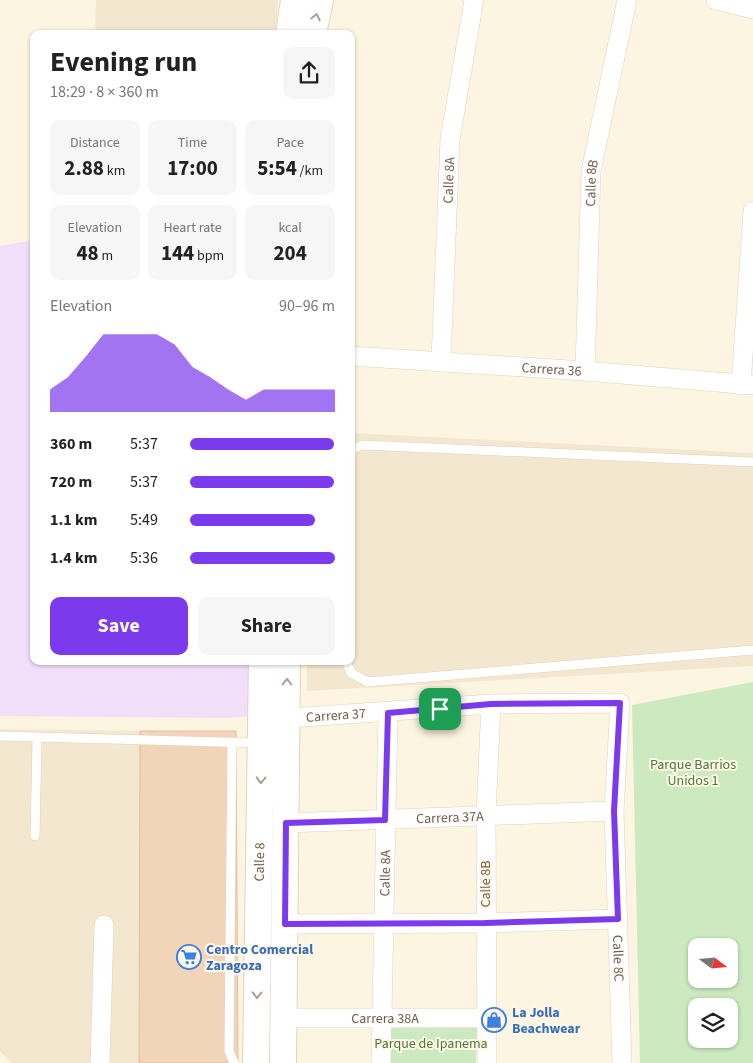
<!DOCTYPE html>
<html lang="en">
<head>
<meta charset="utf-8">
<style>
  body { margin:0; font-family:"Source Sans 3",sans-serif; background:#f6f6f6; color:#222; height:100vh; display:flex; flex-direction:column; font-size:19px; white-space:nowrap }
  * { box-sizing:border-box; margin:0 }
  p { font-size:16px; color:#767676 }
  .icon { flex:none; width:28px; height:28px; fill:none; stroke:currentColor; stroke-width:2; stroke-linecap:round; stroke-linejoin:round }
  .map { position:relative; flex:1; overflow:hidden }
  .side { position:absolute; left:30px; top:30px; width:325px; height:635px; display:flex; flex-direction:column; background:#fff; border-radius:10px; box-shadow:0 1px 4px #0004 }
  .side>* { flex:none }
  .needle { width:32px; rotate:106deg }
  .controls { position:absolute; left:688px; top:938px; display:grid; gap:10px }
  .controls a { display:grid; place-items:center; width:50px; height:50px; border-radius:10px; background:#fff; box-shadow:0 1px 4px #0004; font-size:25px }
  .pin { position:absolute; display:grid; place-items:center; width:42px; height:42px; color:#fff; margin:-21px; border-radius:10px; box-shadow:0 2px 8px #0006 }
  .round { display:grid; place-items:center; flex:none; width:52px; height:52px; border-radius:10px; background:#f6f6f6 }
  .overview { display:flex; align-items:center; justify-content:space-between; height:85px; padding:0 20px }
  h1 { font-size:28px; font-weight:700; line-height:38px }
  .figures { display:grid; grid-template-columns:repeat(3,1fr); gap:8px; height:85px; padding:5px 20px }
  .figures div { display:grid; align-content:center; border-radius:10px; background:#f6f6f6; text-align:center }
  .figures b { font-size:21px; font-weight:700 }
  .figures small { font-size:14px; font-weight:400 }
  .figures p { font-size:14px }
  .chart { height:140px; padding:10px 20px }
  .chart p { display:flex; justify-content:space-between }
  .chart svg { width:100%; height:90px; margin-top:5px; fill:#7c3aed; opacity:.7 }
  .cta { display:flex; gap:10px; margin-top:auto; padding:10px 20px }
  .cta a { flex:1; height:58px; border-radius:10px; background:#7c3aed; color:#fff; font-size:20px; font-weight:700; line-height:58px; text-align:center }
  .cta a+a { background:#f6f6f6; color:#222 }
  ul { padding:0 20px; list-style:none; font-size:16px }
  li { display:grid; grid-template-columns:80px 60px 1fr; align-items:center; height:38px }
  li i { height:12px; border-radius:6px; background:#7c3aed }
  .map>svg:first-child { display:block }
  .residential { fill:#f4e7cf }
  .education { fill:#f1def8 }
  .green { fill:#cce9c0; fill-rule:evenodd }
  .building { fill:#f2d5b9; stroke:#e4be99 }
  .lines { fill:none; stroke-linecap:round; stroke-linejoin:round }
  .lane-casing { stroke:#e0d1bd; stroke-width:10 }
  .street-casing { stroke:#e0d1bd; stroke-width:20 }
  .secondary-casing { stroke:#e5d3bb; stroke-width:28 }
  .lane { stroke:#fff; stroke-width:9 }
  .street { stroke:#fff; stroke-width:19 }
  .secondary { stroke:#fff; stroke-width:26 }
  .oneway { stroke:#ab9d91 }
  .route-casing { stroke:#fff; stroke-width:10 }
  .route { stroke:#7c3aed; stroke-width:6 }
  .labels { text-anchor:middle; stroke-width:4; stroke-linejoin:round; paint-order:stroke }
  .street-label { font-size:14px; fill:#735c48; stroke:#fff8e7 }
  .park-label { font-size:14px; fill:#4b7940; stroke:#fff8e7 }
  .shop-label { font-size:14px; font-weight:bold; fill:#366cbe; stroke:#fff8e7; text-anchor:start }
</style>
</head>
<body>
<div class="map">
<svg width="753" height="1063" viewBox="0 0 753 1063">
  <rect width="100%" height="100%" fill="#fcf5e1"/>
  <!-- residential -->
  <g class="residential">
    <polygon points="96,0 278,0 276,34 95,34"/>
    <polygon points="351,433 753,453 753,666 307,691 307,661 351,661"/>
    <polygon points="0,729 140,731 139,1063 11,1063 0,1051"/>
  </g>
  <!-- education -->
  <polygon class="education" points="34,240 34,661 252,661 251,716 227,718 0,716 0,246"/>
  <!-- green -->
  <g class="green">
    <path d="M753,682V1063H640L632,705ZM696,946H729V979H696ZM696,1006H729V1039H696Z"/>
    <polygon points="386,1022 477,1024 476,1063 384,1063"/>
  </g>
  <!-- building -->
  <polygon class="building" points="140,731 236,731 238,1063 139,1063"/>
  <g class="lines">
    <defs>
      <g id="lane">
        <polyline points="351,450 362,445 753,462"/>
        <polyline points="346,661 351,673 368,682 753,650"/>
        <polyline points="0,736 259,743"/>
        <polyline points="232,742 229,1051 234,1063"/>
        <polyline points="35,836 37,738"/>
      </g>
      <g id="street">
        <polyline points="716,0 753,9"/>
        <path id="s1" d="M351,356L585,371L753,385"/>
        <path id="s2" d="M441,362L450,139L474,0"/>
        <path id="s3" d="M585,371L591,171L627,0"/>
        <polyline points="741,385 753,211"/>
        <path id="s4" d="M276,719L491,704L620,703L614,811L622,1063"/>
        <path id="s5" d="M286,823L614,811"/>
        <polyline points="285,924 485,923 618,919"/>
        <path id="s6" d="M284,1018H487"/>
        <polyline points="100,1063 104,925"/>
        <path id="s7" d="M381,1063L388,713"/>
        <polyline points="487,1063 486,815 491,704"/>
      </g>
      <g id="secondary">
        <polyline points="289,34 294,0"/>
        <polyline points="313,34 320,0"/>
        <path id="s8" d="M256,1063L262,661"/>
        <polyline points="283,1063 287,661"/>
      </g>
    </defs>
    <!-- lane casing -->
    <use href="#lane" class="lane-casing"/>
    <!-- street casing -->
    <use href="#street" class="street-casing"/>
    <!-- secondary casing -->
    <use href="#secondary" class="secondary-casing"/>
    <!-- lane -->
    <use href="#lane" class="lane"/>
    <!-- street -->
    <use href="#street" class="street"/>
    <!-- secondary -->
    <use href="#secondary" class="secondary"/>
  </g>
  <!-- one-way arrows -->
  <defs><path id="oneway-chevron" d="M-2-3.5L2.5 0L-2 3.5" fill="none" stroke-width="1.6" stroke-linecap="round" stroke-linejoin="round" transform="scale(1.25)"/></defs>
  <g class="oneway">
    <use href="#oneway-chevron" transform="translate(316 17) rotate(-78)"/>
    <use href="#oneway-chevron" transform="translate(287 682) rotate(-90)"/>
    <use href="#oneway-chevron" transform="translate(261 780) rotate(91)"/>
    <use href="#oneway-chevron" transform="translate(257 995) rotate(91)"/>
  </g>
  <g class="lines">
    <defs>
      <polygon id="route" points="620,703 614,811 618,919 485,923 285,924 286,823 385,820 388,713 491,704"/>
    </defs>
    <!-- route casing -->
    <use href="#route" class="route-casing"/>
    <!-- route -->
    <use href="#route" class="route"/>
  </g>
  <!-- icons -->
  <defs>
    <symbol id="supermarket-ring" viewBox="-11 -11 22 22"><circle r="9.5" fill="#fff8e7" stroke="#3f7fe0" stroke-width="1.5"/><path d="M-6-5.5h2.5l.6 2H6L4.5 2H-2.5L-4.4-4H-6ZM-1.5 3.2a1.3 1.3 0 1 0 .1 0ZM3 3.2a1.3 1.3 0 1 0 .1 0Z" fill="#3f7fe0"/></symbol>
    <symbol id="shop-ring" viewBox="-11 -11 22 22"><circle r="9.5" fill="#fff8e7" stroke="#3f7fe0" stroke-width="1.5"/><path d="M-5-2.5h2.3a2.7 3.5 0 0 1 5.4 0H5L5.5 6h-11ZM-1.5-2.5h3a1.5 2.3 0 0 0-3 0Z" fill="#3f7fe0"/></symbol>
  </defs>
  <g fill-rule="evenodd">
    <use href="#supermarket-ring" x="175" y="943" width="28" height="28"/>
    <use href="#shop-ring" x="480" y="1006" width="28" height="28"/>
  </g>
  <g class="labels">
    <!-- street labels -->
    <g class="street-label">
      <text dy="5" stroke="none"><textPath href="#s2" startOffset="182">Calle 8A</textPath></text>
      <text dy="5" stroke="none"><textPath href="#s3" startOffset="188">Calle 8B</textPath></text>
      <text dy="5" stroke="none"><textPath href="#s1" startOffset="201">Carrera 36</textPath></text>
      <text dy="5" stroke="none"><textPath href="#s4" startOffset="60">Carrera 37</textPath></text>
      <text dy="5" stroke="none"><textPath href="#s5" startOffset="164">Carrera 37A</textPath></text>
      <text dy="5" stroke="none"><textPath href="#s8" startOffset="201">Calle 8</textPath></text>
      <text dy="5" stroke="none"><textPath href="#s7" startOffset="190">Calle 8A</textPath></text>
      <text transform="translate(485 884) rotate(-90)" y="5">Calle 8B</text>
      <text dy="5" stroke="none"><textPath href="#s4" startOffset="600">Calle 8C</textPath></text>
      <text dy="5" stroke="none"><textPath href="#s6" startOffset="101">Carrera 38A</textPath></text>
    </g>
    <!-- park labels -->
    <g class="park-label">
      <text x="693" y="769">Parque Barrios<tspan x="693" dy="16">Unidos 1</tspan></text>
      <text x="431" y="1048">Parque de Ipanema</text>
    </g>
    <!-- shop labels -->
    <g class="shop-label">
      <text x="206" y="954">Centro Comercial<tspan x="206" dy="16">Zaragoza</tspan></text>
      <text x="512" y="1017">La Jolla<tspan x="512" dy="16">Beachwear</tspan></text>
    </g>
  </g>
</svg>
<div class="controls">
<a><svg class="needle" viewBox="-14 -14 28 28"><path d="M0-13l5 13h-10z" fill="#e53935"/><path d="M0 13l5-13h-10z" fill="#767676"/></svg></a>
<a><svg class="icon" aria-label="layers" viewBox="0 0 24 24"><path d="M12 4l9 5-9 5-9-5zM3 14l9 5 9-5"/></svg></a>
</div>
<div class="pin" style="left:440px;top:709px;background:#1e9e55"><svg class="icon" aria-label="arrive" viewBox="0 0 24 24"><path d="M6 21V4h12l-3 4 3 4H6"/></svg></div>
<section class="side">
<div class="overview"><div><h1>Evening run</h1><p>18:29 · 8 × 360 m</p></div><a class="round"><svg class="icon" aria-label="share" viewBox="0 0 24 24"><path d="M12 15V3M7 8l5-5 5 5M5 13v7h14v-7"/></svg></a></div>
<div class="figures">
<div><p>Distance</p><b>2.88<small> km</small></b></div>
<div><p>Time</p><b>17:00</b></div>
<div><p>Pace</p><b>5:54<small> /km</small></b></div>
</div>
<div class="figures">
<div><p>Elevation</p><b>48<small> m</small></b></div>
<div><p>Heart rate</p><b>144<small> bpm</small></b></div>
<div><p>kcal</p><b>204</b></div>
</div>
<div class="chart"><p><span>Elevation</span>90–96 m</p>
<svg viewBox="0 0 160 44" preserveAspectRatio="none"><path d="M0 44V33L10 27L20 17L30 6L40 6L50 6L60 6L70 11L80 22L90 27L100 33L110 38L120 33L130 33L140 33L150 33L160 33V44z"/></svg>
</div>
<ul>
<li><b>360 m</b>5:37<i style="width:99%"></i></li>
<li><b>720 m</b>5:37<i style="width:99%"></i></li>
<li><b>1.1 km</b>5:49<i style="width:86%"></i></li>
<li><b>1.4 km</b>5:36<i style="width:100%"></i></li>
</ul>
<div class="cta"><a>Save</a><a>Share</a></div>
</section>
</div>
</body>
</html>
